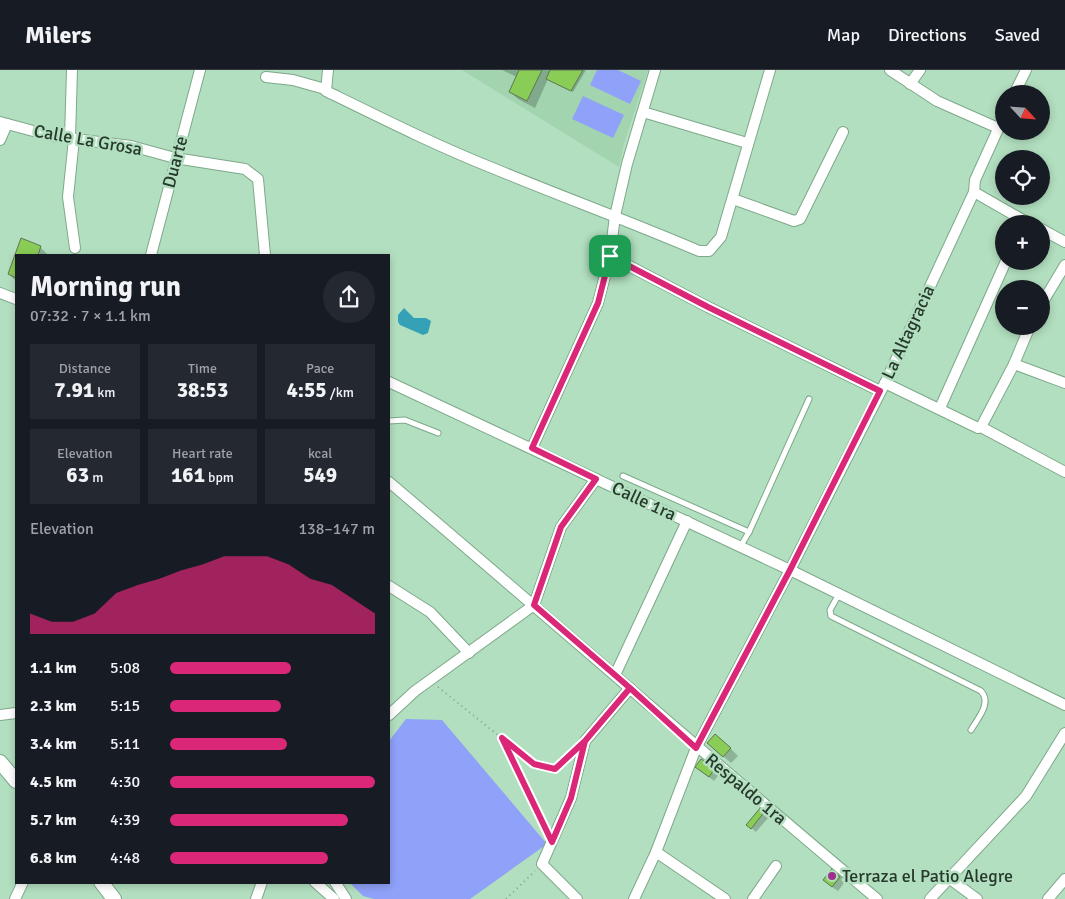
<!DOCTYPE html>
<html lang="en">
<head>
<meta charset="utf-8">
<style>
  body { margin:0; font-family:Signika,sans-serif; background:#242831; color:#f1f3f6; height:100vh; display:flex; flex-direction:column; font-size:19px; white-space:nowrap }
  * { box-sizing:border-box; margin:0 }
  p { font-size:16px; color:#9ea1a6 }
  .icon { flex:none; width:28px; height:28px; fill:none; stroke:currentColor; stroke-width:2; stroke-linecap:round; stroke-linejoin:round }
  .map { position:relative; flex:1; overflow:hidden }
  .sheet { position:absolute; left:15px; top:184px; width:375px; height:630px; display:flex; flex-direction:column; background:#171b24; border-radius:0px; box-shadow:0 2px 8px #0003 }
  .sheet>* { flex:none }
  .needle { width:32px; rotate:116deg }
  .buttons { position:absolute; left:995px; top:15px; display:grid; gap:10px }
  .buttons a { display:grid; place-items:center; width:55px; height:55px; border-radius:50%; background:#171b24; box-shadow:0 2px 8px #0003; font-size:25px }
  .pin { position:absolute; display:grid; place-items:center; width:42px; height:42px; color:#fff; margin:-21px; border-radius:10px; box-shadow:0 2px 8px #0006 }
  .round { display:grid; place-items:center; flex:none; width:52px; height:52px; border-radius:26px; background:#242831 }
  .headline { display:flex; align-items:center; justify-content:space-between; height:85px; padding:0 15px }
  h1 { font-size:28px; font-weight:800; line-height:38px }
  .stats { display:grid; grid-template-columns:repeat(3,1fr); gap:8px; height:85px; padding:5px 15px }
  .stats div { display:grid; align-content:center; border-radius:0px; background:#242831; text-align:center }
  .stats b { font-size:21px; font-weight:800 }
  .stats small { font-size:14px; font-weight:400 }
  .stats p { font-size:14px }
  .chart { height:140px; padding:10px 15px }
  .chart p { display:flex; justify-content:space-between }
  .chart svg { width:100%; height:90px; margin-top:5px; fill:#db2777; opacity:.7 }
  ul { padding:0 15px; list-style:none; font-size:16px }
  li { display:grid; grid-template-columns:80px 60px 1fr; align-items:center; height:38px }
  li i { height:12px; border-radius:6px; background:#db2777 }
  header { display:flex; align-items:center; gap:30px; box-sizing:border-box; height:70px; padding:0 25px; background:#171b24; border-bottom:1px solid #363941 }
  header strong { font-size:24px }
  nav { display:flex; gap:28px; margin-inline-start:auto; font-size:18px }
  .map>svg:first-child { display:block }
  .built { fill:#a2d4b0 }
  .green { fill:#8fa1f8 }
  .water { fill:#35a1b6 }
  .shadow { fill:#0003 }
  .building { fill:#89cc56; stroke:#5f7751 }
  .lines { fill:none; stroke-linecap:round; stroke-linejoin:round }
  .service-casing { stroke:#7ea88a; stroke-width:7 }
  .minor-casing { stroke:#7ea88a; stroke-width:12 }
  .tertiary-casing { stroke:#7ea88a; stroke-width:16 }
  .path { stroke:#80a38a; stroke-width:2; stroke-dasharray:1 4; stroke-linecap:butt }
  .service { stroke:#fff; stroke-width:5 }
  .minor { stroke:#fff; stroke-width:10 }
  .tertiary { stroke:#fff; stroke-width:14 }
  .route-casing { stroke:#fff; stroke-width:10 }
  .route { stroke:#db2777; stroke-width:6 }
  .poi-dot { fill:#9d2f8e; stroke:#b2dfbf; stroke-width:2 }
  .labels { text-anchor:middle; stroke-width:5; stroke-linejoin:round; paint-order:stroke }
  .street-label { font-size:18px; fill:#27382c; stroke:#b2dfbf }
  .poi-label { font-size:18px; fill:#27382c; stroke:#b2dfbf; text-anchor:start }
</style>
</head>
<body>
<header>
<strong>Milers</strong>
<nav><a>Map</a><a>Directions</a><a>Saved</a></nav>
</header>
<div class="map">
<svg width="1065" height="829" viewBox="0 0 1065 829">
  <rect width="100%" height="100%" fill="#b2dfbf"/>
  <!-- built -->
  <polygon class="built" points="462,0 648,0 623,77 619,97"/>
  <!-- green -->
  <g class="green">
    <polygon points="597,0 618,0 641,11 630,34 590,15"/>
    <polygon points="583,26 624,45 613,68 572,49"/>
    <polygon points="406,649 442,650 547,774 470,829 374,829 363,826 350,813 389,812 389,671"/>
  </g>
  <!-- water -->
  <polygon class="water" points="404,238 414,248 426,248 431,251 428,263 423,265 400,255 398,252 398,245"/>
  <!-- shadow -->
  <g class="shadow">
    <polygon points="502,0 586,0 573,22 548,9 535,38 518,29 510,22 517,7"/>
    <polygon points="40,177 48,185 16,185"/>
    <polygon points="16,185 16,211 9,204"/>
    <polygon points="730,678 738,686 731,693 716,680"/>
    <polygon points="701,690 719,704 714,711 696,697"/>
    <polygon points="761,739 769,747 756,762 748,755"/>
    <polygon points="834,797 844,806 841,810 844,813 838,821 829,815"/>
  </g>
  <!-- building -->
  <g class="building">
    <polygon points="519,0 542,0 527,31 509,22"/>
    <polygon points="550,0 583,0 571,21 546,9"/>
    <polygon points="21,168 41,176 38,185 16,185 16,208 8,204"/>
    <polygon points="715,664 731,678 723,687 707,673"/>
    <polygon points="701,689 715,698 709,707 695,697"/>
    <polygon points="761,737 765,741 751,759 746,755"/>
    <polygon points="834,796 840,800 837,805 840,807 832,817 823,810"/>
  </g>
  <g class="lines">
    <defs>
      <g id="service">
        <polyline points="389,351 405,350 438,363"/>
        <polyline points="623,406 749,462 809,329"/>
        <polyline points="740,477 749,462"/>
        <path d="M839,524L830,540L831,546L981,621C992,633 978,648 971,660"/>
      </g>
      <g id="minor">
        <path d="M328,0L326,21C381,48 437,76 495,99C563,127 631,152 699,181H709L721,167L770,0"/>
        <polyline points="890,0 937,31 998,58"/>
        <polyline points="266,7 293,10 325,19"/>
        <polyline points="910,14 920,0"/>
        <polyline points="1014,24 1026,0"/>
        <polyline points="643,42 747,73"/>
        <polyline points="0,52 52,66 131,76 175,88 245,99 258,109 265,185"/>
        <polyline points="70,68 72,0"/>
        <polyline points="74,69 68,127 75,178"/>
        <polyline points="0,70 7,54"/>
        <polyline points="974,122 1030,154"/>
        <polyline points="733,129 794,151 800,149 843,62"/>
        <polyline points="1041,159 1065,172"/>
        <polyline points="151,185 200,0"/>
        <polyline points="610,186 708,237 880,321"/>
        <polyline points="0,223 16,229"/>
        <polyline points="1041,235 1065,195"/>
        <polyline points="1014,294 1065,313"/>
        <polyline points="389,312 790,500 1065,635"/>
        <polyline points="885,313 978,358 981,357 1065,402"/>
        <polyline points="940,338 1006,191"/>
        <polyline points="981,357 1014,294 1030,256"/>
        <polyline points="532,378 598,233 610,186 615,146 627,94 655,0"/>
        <path d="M389,412C552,550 713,692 877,829"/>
        <polyline points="389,516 430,542 469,583"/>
        <polyline points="615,605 687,451"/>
        <polyline points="0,645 16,643"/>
        <polyline points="389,645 415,621 534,535 561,457 596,409"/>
        <polyline points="656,782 725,829"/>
        <polyline points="950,809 977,829"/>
        <polyline points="315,812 334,829"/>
        <polyline points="335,812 346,829"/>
        <polyline points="15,829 23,812"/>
        <polyline points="256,829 262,812"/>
        <polyline points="577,829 542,794 571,728 585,671 630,618"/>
        <polyline points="634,829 656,782 696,678 790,500 885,313 974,122 975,110 1004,46"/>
        <polyline points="753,829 776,796"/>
        <polyline points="930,829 1026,726 1065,663"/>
        <polyline points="1048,829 1065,809"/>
      </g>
      <g id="tertiary">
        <polyline points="0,692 16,711"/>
        <polyline points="101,812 114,829"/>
      </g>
    </defs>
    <!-- service casing -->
    <use href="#service" class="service-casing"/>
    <!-- minor casing -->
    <use href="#minor" class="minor-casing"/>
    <!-- tertiary casing -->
    <use href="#tertiary" class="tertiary-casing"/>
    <!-- path -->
    <g class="path">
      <polyline points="438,617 534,694 555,699 570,685"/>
      <polyline points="503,670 546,758"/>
      <polyline points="506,829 535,801"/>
    </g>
    <!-- service -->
    <use href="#service" class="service"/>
    <!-- minor -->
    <use href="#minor" class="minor"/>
    <!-- tertiary -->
    <use href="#tertiary" class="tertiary"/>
  </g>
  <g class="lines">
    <defs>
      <polyline id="route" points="610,186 598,233 532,378 596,409 561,457 534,535 630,618 585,671 555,699 534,694 502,668 552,772 571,728 585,671 630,618 696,678 790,500 880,321 708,237 610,186"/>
    </defs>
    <!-- route casing -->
    <use href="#route" class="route-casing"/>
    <!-- route -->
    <use href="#route" class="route"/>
  </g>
  <!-- markers -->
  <circle class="poi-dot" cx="832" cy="806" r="5"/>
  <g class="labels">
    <!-- street labels -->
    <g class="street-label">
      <text transform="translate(88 70) rotate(10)" y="6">Calle La Grosa</text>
      <text transform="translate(175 92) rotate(-75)" y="6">Duarte</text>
      <text transform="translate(908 262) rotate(-65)" y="6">La Altagracia</text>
      <text transform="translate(644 431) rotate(25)" y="6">Calle 1ra</text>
      <text transform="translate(746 719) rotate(40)" y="6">Respaldo 1ra</text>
    </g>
    <!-- poi labels -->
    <g class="poi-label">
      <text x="842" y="812">Terraza el Patio Alegre</text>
    </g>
  </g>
</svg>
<div class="buttons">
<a><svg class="needle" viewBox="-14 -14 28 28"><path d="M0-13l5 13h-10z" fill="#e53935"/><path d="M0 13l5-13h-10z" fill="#9ea1a6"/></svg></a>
<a><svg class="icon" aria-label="locate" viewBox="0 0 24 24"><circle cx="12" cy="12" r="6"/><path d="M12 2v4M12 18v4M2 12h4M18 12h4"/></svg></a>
<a>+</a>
<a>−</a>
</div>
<div class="pin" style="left:610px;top:186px;background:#1e9e55"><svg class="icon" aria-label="arrive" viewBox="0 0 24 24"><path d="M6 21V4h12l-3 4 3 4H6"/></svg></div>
<section class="sheet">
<div class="headline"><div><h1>Morning run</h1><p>07:32 · 7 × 1.1 km</p></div><a class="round"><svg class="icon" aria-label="share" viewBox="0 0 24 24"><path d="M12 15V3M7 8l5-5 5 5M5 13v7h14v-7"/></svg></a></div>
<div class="stats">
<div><p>Distance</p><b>7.91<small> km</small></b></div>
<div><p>Time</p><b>38:53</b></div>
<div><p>Pace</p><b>4:55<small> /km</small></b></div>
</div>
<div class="stats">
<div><p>Elevation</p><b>63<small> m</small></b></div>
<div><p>Heart rate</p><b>161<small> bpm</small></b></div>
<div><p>kcal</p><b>549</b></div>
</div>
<div class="chart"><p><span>Elevation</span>138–147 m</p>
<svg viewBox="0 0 160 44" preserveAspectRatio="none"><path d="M0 44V34L10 38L20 38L30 34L40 24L50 20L60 17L70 13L80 10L90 6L100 6L110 6L120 10L130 17L140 20L150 27L160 34V44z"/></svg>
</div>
<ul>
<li><b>1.1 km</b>5:08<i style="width:59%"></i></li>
<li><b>2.3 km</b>5:15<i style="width:54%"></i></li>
<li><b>3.4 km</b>5:11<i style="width:57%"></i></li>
<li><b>4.5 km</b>4:30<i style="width:100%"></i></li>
<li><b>5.7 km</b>4:39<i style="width:87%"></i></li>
<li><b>6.8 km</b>4:48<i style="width:77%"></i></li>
</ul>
</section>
</div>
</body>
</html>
